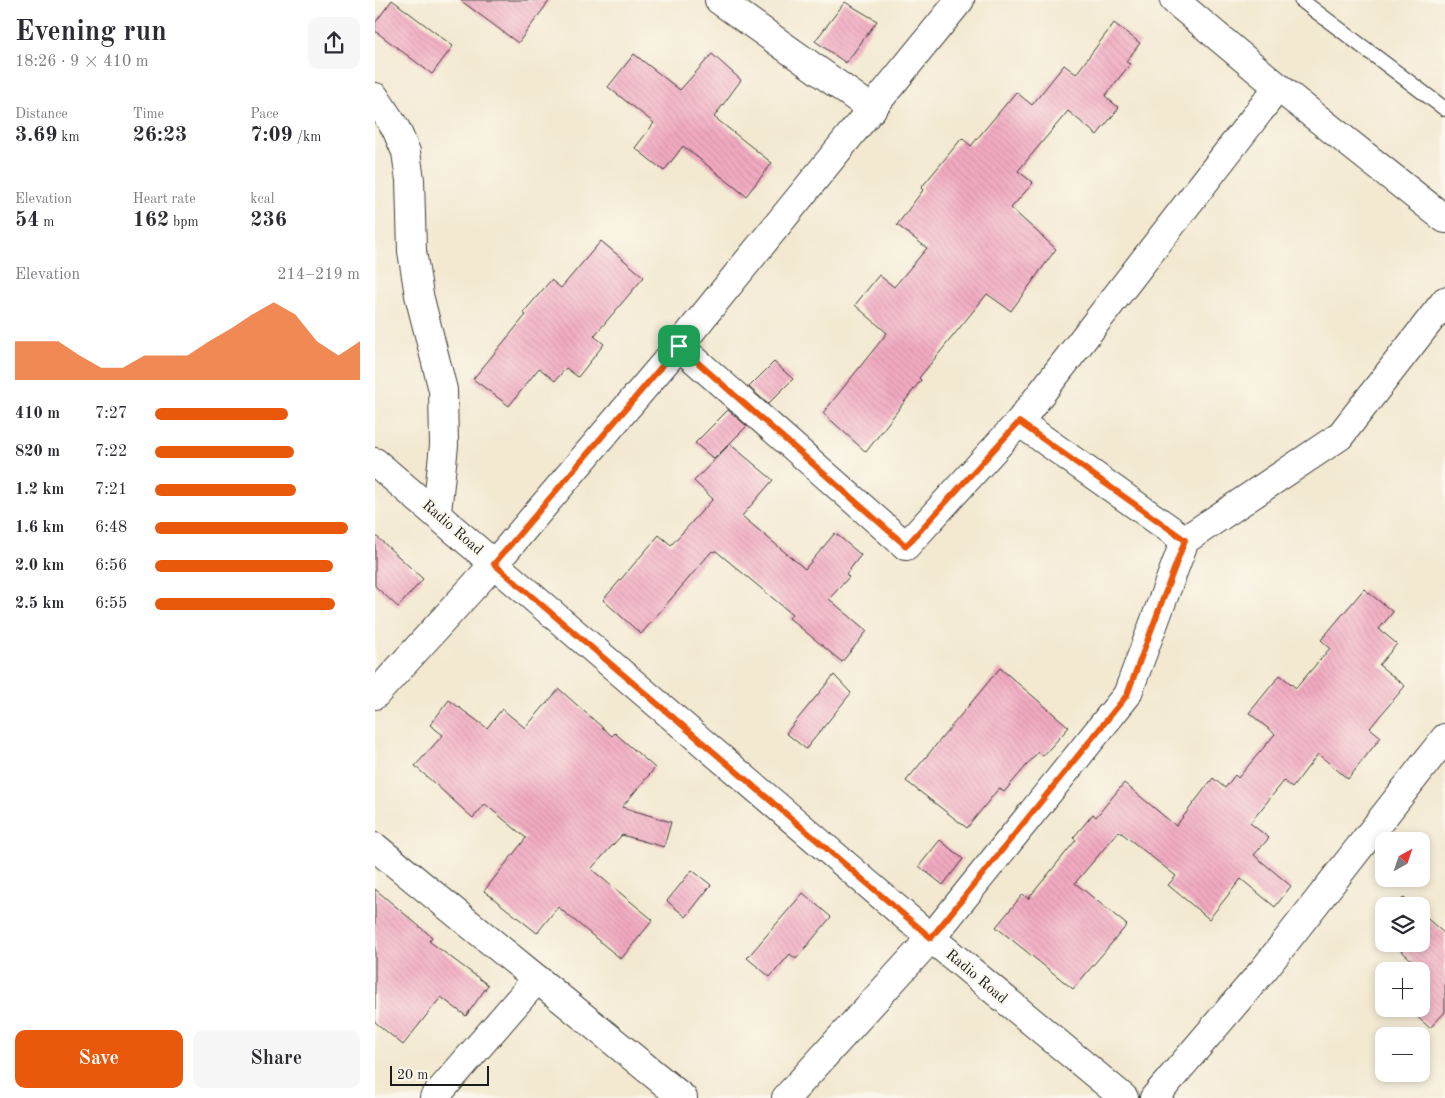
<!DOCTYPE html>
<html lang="en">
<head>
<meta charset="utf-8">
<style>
  body { margin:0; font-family:"Old Standard TT",serif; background:#f7f7f7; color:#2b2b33; height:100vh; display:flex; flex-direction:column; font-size:19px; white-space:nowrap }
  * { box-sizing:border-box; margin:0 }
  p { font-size:16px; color:#7c7c81 }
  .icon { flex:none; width:28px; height:28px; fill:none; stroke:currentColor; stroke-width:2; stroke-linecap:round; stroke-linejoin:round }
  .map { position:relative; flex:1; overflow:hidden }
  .side { display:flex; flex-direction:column; background:#fff; width:375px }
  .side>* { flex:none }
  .needle { width:32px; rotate:40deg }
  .tools { position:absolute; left:1000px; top:832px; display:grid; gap:10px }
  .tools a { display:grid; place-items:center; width:55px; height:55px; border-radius:10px; background:#fff; box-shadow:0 2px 8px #0003; font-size:25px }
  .scale { position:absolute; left:15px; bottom:12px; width:99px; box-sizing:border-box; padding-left:5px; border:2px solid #1c1c1c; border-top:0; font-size:14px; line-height:18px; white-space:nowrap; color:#1c1c1c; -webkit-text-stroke:4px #fbf7ec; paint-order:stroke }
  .pin { position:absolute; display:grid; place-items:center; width:42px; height:42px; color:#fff; margin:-21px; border-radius:10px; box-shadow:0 2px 8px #0006 }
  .round { display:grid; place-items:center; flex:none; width:52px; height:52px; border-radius:10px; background:#f7f7f7 }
  .overview { display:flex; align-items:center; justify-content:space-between; height:85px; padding:0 15px }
  h1 { font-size:28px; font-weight:600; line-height:38px }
  .figures { display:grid; grid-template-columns:repeat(3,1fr); gap:8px; height:85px; padding:5px 15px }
  .figures div { display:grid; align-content:center }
  .figures b { font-size:21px; font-weight:600 }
  .figures small { font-size:14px; font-weight:400 }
  .figures p { font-size:14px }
  .chart { height:140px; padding:10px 15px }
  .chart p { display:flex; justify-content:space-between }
  .chart svg { width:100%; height:90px; margin-top:5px; fill:#ea580c; opacity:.7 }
  .primary-button { display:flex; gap:10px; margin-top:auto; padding:10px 15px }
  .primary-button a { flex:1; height:58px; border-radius:10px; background:#ea580c; color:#fff; font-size:20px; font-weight:600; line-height:58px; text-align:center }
  .primary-button a+a { background:#f7f7f7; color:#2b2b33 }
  ul { padding:0 15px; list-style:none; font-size:16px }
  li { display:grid; grid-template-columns:80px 60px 1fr; align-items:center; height:38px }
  li i { height:12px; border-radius:6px; background:#ea580c }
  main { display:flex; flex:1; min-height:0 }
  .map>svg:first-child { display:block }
  .building { fill:url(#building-back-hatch) }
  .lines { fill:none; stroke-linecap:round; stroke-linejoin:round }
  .lane-casing { stroke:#3c3b37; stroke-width:16 }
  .street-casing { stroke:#3c3b37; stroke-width:30 }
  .lane { stroke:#fff; stroke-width:14 }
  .street { stroke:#fff; stroke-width:28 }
  .route-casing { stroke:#fff; stroke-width:10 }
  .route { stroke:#ea580c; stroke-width:6 }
  .labels { text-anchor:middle; stroke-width:4.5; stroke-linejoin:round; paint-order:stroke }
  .street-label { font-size:15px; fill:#1c1c1c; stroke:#fbf7ec }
</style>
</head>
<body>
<main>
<section class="side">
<div class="overview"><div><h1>Evening run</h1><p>18:26 · 9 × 410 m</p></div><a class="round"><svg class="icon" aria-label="share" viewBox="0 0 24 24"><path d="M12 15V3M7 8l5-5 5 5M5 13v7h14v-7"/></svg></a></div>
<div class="figures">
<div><p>Distance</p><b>3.69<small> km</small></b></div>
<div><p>Time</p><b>26:23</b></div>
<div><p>Pace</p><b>7:09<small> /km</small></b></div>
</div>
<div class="figures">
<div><p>Elevation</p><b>54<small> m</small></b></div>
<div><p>Heart rate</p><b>162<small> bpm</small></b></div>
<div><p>kcal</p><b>236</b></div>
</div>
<div class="chart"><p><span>Elevation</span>214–219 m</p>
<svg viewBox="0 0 160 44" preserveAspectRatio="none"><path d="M0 44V25L10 25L20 25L30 32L40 38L50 38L60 32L70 32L80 32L90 25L100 19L110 12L120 6L130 12L140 25L150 32L160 25V44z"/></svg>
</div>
<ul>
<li><b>410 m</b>7:27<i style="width:65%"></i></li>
<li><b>820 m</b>7:22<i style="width:68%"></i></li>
<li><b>1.2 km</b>7:21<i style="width:69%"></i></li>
<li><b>1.6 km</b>6:48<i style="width:94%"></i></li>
<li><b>2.0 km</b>6:56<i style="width:87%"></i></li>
<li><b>2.5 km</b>6:55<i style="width:88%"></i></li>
</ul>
<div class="primary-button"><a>Save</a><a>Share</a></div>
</section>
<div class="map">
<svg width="1070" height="1098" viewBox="0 0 1070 1098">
  <defs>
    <pattern id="building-back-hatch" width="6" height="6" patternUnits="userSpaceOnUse" patternTransform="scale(1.25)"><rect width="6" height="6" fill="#f2aac1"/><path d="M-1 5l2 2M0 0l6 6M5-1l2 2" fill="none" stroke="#cf92a5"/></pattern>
  </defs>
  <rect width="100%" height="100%" fill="#fbf7ec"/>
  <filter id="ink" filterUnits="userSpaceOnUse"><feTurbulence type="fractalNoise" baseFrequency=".02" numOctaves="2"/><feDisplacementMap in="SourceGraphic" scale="10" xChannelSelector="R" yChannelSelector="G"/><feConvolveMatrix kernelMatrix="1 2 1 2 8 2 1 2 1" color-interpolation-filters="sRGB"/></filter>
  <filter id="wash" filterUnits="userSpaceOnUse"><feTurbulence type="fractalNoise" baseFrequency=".0096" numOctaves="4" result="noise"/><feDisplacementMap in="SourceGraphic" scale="20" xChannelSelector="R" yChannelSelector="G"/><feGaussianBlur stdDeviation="1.12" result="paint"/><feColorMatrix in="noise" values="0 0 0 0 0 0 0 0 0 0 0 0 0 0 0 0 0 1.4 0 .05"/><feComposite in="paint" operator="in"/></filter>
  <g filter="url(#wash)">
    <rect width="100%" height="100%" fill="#f3e9d1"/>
    <g id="blocks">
      <!-- building -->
      <g class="building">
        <polygon points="17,0 78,46 57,74 0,31 0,23"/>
        <polygon points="85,0 175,0 143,43"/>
        <polygon points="470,2 502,21 471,63 440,41"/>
        <polygon points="739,23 765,43 751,62 755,64 730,96 744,108 722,135 693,111 643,171 658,183 636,208 681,249 636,311 612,294 544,378 546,380 491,452 448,413 512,333 480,305 504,275 519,287 552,248 522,225 548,190 546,188 587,138 596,146 641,92 657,105 689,65 701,74"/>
        <polygon points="259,54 305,90 337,54 366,80 339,117 397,163 371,196 308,146 289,171 260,148 279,123 233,87"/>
        <polygon points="226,241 269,277 219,336 229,344 203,377 191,368 180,381 164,368 134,406 98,379 151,315 148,313 176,280 186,288"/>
        <polygon points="399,362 418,379 393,404 374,387"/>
        <polygon points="353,410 372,426 339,459 320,443"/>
        <polygon points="355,444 398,480 367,516 430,569 460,533 486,555 471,574 474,577 454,599 492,631 467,662 414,618 417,614 341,551 339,552 337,551 266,634 228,600 284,535 296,545 338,499 319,481"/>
        <polygon points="0,535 48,579 23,607 0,586"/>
        <polygon points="989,589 1018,612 1004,629 1022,644 1004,665 1030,686 995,728 1006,737 973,779 943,754 917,788 909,781 875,823 894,838 879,855 916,886 900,907 866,879 834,919 793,885 801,876 744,831 700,883 752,925 698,989 621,927 648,894 653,899 701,840 698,838 718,814 721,817 749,783 801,826 838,778 850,788 860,775 863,778 900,734 874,713 905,675 921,688 955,648 946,640"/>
        <polygon points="625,668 694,727 668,756 663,752 629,792 624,788 592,828 531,781"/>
        <polygon points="459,675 476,693 431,749 411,733"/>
        <polygon points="184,689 237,736 240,733 280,768 247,807 296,822 289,847 247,835 216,869 278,920 246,959 183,907 162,933 109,891 151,838 110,804 98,818 40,766 68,735 55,725 74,700 112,728 127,709 150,728"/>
        <polygon points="565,840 588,859 568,885 544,866"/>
        <polygon points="317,870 336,885 311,917 292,901"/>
        <polygon points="0,889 57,937 54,941 113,985 91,1016 66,997 28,1045 0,1022"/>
        <polygon points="428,893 456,917 421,959 415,954 395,977 372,958"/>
        <polygon points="1029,897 1039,906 1021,906"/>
        <polygon points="1046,913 1070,934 1070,1012 1055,1028 1033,1009 1046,1009 1046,986 1052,979 1036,964 1038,961 1018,944 1046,944"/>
      </g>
    </g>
  </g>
  <g filter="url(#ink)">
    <use href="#blocks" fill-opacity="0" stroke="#3c3b37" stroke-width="1"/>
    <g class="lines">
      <defs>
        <polyline id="lane" points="926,0 1070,109"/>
        <g id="street">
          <polyline points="344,0 497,109"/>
          <polyline points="799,0 903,87 1070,219"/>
          <polyline points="0,97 21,129 31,152 35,180 37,251 44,295 68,390 69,445 62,512"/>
          <polyline points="304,346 531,546 644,422 810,540"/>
          <polyline points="644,422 903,87"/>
          <polyline points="0,462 556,938 749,1098"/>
          <polyline points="0,695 119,564 304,346 585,0"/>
          <polyline points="0,847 162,979 59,1098"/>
          <polyline points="162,979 308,1098"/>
          <polyline points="411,1098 556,938 752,695 810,540 965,436 1070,301"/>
          <polyline points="779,1098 890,968 1070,738"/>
        </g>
      </defs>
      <!-- lane casing -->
      <use href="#lane" class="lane-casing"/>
      <!-- street casing -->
      <use href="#street" class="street-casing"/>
      <!-- lane -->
      <use href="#lane" class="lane"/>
      <!-- street -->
      <use href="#street" class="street"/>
    </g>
  </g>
  <g class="lines" filter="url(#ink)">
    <defs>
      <polygon id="route" points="304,346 531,546 644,422 810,540 752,695 556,938 119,564"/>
    </defs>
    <!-- route casing -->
    <use href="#route" class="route-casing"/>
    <!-- route -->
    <use href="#route" class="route"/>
  </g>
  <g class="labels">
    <!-- street labels -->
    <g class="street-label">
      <text transform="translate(78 527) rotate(41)" y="5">Radio Road</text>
      <text transform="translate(602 976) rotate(40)" y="5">Radio Road</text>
    </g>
  </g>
</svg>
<div class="tools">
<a><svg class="needle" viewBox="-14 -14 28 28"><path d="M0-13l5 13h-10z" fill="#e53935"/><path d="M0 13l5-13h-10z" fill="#7c7c81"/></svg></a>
<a><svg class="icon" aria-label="layers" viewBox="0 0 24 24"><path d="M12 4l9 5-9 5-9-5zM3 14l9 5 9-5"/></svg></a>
<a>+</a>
<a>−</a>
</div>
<div class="scale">20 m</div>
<div class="pin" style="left:304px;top:346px;background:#1e9e55"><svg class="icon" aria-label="arrive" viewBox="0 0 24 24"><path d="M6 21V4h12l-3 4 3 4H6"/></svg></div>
</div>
</main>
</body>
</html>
